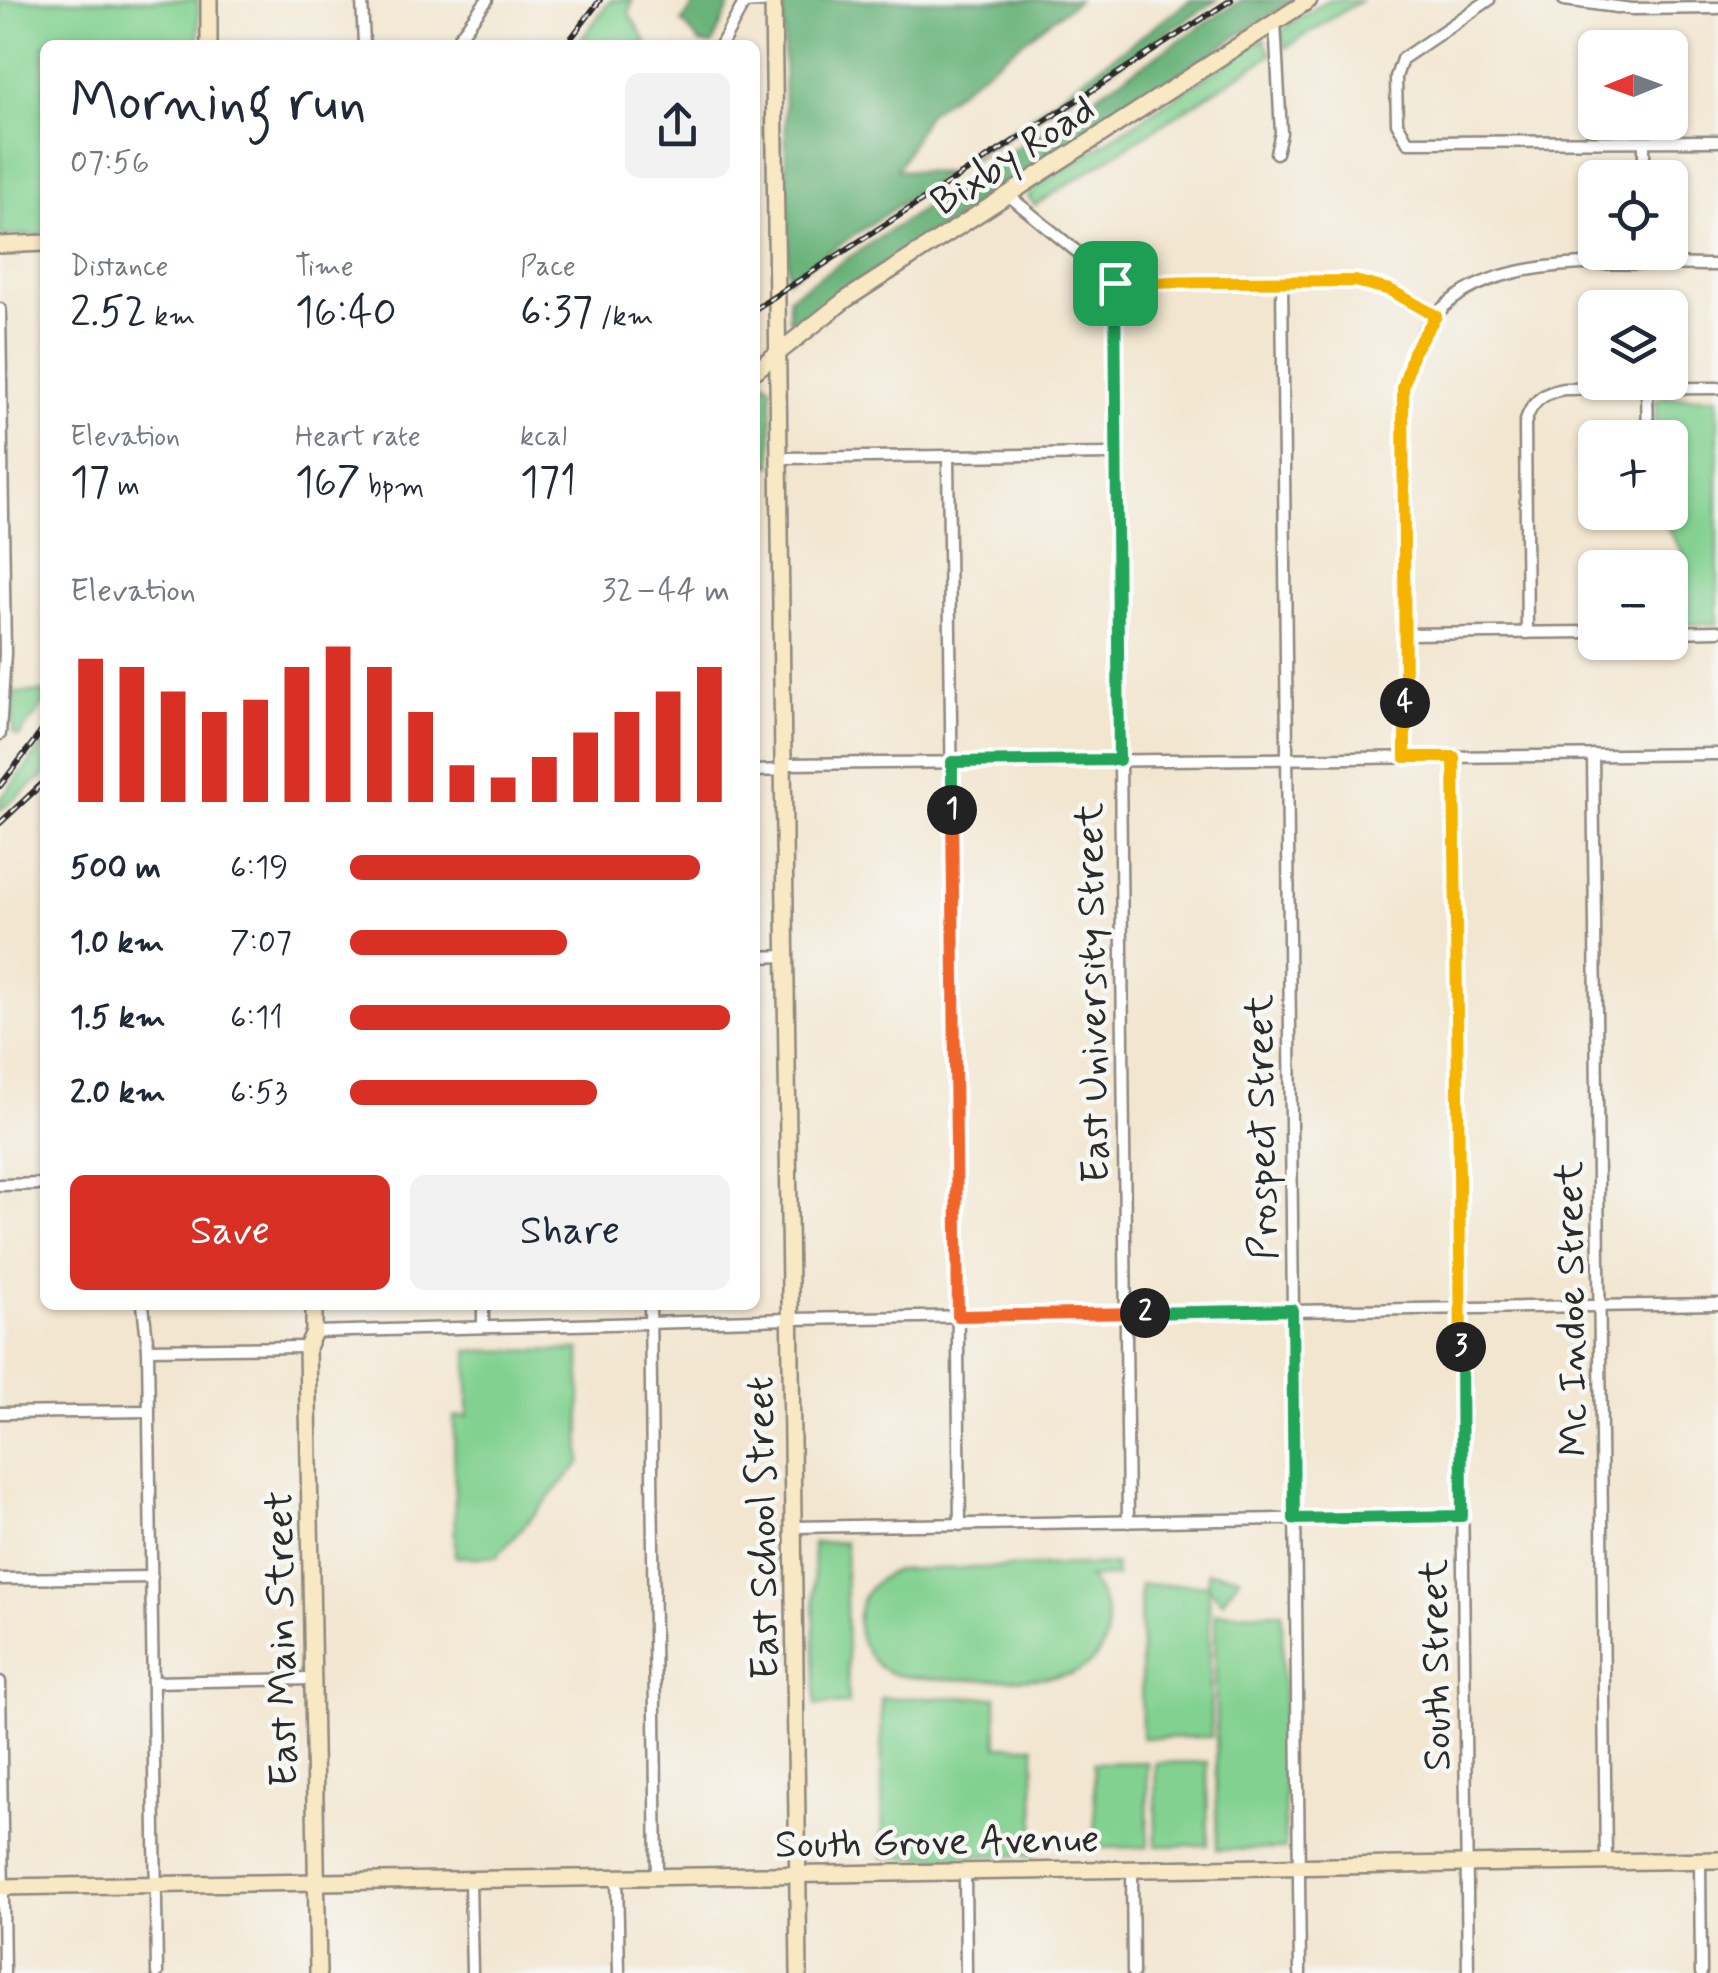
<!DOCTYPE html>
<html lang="en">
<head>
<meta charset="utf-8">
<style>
  body { margin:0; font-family:Mynerve,sans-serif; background:#f2f2f3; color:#1f2937; height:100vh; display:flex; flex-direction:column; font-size:38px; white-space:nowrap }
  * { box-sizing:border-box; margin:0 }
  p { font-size:32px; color:#747a83 }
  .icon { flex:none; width:55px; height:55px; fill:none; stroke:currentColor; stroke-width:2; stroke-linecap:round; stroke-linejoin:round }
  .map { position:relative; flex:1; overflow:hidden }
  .panel { position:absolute; left:40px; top:40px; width:720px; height:1270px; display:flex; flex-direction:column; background:#fff; border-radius:15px; box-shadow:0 2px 8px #0004 }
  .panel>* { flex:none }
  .needle { width:65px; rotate:269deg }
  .fabs { position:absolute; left:1578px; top:30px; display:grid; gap:20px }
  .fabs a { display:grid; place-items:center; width:110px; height:110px; border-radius:15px; background:#fff; box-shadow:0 2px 8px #0004; font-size:50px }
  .pin { position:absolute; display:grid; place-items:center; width:85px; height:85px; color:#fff; margin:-42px; border-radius:20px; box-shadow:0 5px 15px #0006 }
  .km { position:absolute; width:50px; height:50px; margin:-25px; border-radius:50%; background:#222; color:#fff; font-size:28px; line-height:50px; text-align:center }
  .round { display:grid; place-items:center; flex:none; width:105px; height:105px; border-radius:15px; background:#f2f2f3 }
  .headline { display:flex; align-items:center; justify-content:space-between; height:170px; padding:0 30px }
  h1 { font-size:55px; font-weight:600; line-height:75px }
  .stats { display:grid; grid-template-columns:repeat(3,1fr); gap:15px; height:170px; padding:10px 30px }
  .stats div { display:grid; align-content:center }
  .stats b { font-size:42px; font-weight:600 }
  .stats small { font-size:28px; font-weight:400 }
  .stats p { font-size:28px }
  .chart { height:280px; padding:20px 30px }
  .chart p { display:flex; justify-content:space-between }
  .chart svg { width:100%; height:180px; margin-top:10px; stroke:#d93025; stroke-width:6 }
  .action { display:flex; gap:20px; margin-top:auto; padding:20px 30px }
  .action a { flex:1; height:115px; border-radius:15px; background:#d93025; color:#fff; font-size:40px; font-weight:600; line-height:115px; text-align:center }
  .action a+a { background:#f2f2f3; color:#1f2937 }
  ul { padding:0 30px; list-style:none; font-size:32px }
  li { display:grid; grid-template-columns:160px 120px 1fr; align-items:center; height:75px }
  li i { height:25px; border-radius:12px; background:#d93025 }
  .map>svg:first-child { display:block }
  .green { fill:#82d190; stroke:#567e5e; stroke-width:2.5 }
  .forest { fill:#69b37a; stroke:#4a6f52; stroke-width:2.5 }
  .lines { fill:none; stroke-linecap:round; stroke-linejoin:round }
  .street-casing { stroke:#8e887e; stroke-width:15 }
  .secondary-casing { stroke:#8e887e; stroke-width:20 }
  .street { stroke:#fff; stroke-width:10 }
  .secondary { stroke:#f8e8c3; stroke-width:15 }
  .rail-casing { stroke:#2b2b2b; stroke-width:6 }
  .rail { stroke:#f6f6f2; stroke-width:2.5; stroke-dasharray:8; stroke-linecap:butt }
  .split-1-casing { stroke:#fff; stroke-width:20 }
  .split-2-casing { stroke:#fff; stroke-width:20 }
  .split-3-casing { stroke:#fff; stroke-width:20 }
  .split-4-casing { stroke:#fff; stroke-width:20 }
  .split-5-casing { stroke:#fff; stroke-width:20 }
  .split-1 { stroke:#22a559; stroke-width:12 }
  .split-2 { stroke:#f0652b; stroke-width:12 }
  .split-3 { stroke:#22a559; stroke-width:12 }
  .split-4 { stroke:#f5b400; stroke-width:12 }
  .split-5 { stroke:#f5b400; stroke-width:12 }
  .labels { text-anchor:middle; stroke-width:9; stroke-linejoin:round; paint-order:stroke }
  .street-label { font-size:40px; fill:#2b2b2b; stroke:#f6f6f2 }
</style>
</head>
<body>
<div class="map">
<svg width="1718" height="1973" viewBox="0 0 1718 1973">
  <rect width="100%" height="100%" fill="#f6f6f2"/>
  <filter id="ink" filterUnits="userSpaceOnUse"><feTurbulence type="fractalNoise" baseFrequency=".01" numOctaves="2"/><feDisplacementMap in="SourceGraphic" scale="20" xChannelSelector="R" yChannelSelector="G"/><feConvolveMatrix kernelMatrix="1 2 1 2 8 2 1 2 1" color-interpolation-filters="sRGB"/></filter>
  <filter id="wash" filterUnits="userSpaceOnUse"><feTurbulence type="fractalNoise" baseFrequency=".0048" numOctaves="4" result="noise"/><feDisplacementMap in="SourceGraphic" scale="40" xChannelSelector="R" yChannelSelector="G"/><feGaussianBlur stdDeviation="2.25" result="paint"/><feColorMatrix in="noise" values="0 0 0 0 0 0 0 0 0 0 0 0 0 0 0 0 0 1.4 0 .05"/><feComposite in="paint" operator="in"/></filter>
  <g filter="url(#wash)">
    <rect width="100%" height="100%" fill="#f2e6d0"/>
    <!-- green -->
    <g class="green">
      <polygon points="0,0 198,0 199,45 45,45 45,234 0,236"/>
      <polygon points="611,0 632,0 629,14 648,45 577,45"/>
      <polygon points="1328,0 1361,0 1285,48 1280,31"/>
      <polygon points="1264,39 1271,55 1035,205 1028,196 1034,189"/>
      <polygon points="761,378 771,386 772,465 755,459 755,382"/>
      <polygon points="1662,397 1718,397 1718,624 1687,624 1688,562 1664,521 1665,513 1670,512 1670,438 1655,437 1656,400"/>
      <polygon points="45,692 45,703 19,736 13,733 13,693"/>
      <polygon points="45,743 45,775 0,810 0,800"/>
      <polygon points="580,1350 581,1462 496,1557 455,1557 454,1417 468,1416 468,1351"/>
      <polygon points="845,1542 848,1704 816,1705 813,1543"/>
      <path d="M1115,1564L1116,1577L1088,1578C1115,1606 1116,1656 1074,1673C1053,1681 909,1682 890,1673C868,1662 856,1640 858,1616C860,1594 876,1579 895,1570Z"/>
      <polygon points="1208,1572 1240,1576 1222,1602 1209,1587 1211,1737 1142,1738 1140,1585 1208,1584"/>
      <polygon points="1282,1612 1285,1849 1217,1850 1215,1613"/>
      <polygon points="996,1697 997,1746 1034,1746 1035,1855 883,1858 881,1698"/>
      <polygon points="1147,1762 1148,1847 1096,1848 1094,1763"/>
      <polygon points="1207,1762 1208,1845 1156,1846 1155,1763"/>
    </g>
    <!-- forest -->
    <g class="forest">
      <polygon points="698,0 732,0 712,45 700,43 682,22"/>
      <polygon points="783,0 1078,0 927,114 897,170 947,173 788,279"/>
      <polygon points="1191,0 1217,0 967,163"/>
      <polygon points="1241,0 1293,0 797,322 789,319 789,297"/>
    </g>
  </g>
  <g filter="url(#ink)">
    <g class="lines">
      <defs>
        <g id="street">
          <polyline points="362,0 364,45"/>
          <polyline points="1489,0 1402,59 1396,77 1397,123 1408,142 1718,141"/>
          <polyline points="1564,0 1632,9 1718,8"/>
          <polyline points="1275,22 1281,133 1276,153"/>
          <polyline points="453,45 487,0"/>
          <polyline points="721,45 744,3 773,1"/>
          <polyline points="1644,142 1644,178"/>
          <polyline points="1008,195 1115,283"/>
          <polyline points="1282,280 1300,1973"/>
          <polyline points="1115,283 1128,1522"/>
          <polyline points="1115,283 1355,281 1391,289 1436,316"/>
          <polyline points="0,309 5,653 0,734"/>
          <polyline points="1647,389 1648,438"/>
          <polyline points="948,456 960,1525"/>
          <polyline points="781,458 1116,454"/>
          <polyline points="1670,632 1718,631"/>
          <path d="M1527,633L1525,424C1530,403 1543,392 1564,389L1718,388"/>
          <polyline points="1404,634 1595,632"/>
          <polyline points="1593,755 1606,1862"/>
          <path d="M1405,757L1402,402C1415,235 1599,266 1718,265"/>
          <polyline points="1453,757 1468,1973"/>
          <polyline points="784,764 1718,754"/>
          <polyline points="755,771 785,770"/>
          <polyline points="755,957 787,956"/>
          <polyline points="0,1185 45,1184"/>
          <polyline points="143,1305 148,1349 157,1973"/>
          <polyline points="483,1305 483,1327"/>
          <polyline points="650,1305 657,1877"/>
          <polyline points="314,1332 791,1319 1718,1304"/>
          <polyline points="148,1349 307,1347"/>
          <polyline points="0,1413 149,1411"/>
          <polyline points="793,1527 1463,1516"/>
          <polyline points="0,1579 152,1577"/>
          <polyline points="0,1682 4,1973"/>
          <polyline points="153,1682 313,1679"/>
          <polyline points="1700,1861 1701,1973"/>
          <polyline points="1132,1870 1133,1973"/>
          <polyline points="965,1873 966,1973"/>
          <polyline points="617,1878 619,1973"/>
          <polyline points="470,1880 472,1973"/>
        </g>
        <g id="secondary">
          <polyline points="209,0 209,45"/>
          <polyline points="773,0 799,1973"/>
          <polyline points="0,245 45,243"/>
          <polyline points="755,371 845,300 1309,0"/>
          <polyline points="314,1305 314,1332 307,1347 318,1973"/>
          <polyline points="0,1887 1718,1860"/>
        </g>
      </defs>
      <!-- street casing -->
      <use href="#street" class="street-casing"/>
      <!-- secondary casing -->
      <use href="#secondary" class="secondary-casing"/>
      <!-- street -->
      <use href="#street" class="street"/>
      <!-- secondary -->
      <use href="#secondary" class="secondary"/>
      <defs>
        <g id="rail">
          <polyline points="566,45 600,0"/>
          <polyline points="755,309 1231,0"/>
          <polyline points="0,786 45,727"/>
          <polyline points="0,823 45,781"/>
        </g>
      </defs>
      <!-- rail casing -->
      <use href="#rail" class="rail-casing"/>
      <!-- rail -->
      <use href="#rail" class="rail"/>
    </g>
  </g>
  <g class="lines" filter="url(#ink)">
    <defs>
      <polyline id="split-1" points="952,810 952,762 1119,760 1115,283"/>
      <polyline id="split-2" points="952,810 958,1316 1145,1313"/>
      <polyline id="split-3" points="1145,1313 1292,1310 1294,1519 1462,1516 1461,1347"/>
      <polyline id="split-4" points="1405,703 1405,757 1454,757 1461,1347"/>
      <polyline id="split-5" points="1115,283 1355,281 1390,290 1436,316 1413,352 1403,388 1405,703"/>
    </defs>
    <!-- split-1 casing -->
    <use href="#split-1" class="split-1-casing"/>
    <!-- split-2 casing -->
    <use href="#split-2" class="split-2-casing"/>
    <!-- split-3 casing -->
    <use href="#split-3" class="split-3-casing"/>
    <!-- split-4 casing -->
    <use href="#split-4" class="split-4-casing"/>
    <!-- split-5 casing -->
    <use href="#split-5" class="split-5-casing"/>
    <!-- split-1 -->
    <use href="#split-1" class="split-1"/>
    <!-- split-2 -->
    <use href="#split-2" class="split-2"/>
    <!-- split-3 -->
    <use href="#split-3" class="split-3"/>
    <!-- split-4 -->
    <use href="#split-4" class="split-4"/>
    <!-- split-5 -->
    <use href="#split-5" class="split-5"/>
  </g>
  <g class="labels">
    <!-- street labels -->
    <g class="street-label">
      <text transform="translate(1012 154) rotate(-33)" y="14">Bixby Road</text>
      <text transform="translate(1091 993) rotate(-91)" y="14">East University Street</text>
      <text transform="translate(1260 1127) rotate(-91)" y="14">Prospect Street</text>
      <text transform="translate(1570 1309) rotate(-91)" y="14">Mc Indoe Street</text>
      <text transform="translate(761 1528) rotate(-91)" y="14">East School Street</text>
      <text transform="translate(280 1639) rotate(-91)" y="14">East Main Street</text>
      <text transform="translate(1434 1665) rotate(-91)" y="14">South Street</text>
      <text transform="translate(937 1840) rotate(-1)" y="14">South Grove Avenue</text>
    </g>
  </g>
</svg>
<div class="fabs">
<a><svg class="needle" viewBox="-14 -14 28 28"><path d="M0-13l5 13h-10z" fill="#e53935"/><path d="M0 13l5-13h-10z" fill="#747a83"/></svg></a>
<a><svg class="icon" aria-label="locate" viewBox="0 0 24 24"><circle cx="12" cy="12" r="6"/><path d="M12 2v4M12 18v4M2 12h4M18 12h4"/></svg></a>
<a><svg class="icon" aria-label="layers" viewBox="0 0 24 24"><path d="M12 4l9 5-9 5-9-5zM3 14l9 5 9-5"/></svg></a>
<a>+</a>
<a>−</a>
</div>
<div class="pin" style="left:1115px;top:283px;background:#1e9e55"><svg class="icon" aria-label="arrive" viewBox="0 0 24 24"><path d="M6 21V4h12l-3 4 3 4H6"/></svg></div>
<b class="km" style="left:952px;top:810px">1</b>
<b class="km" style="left:1145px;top:1313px">2</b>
<b class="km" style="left:1461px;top:1347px">3</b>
<b class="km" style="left:1405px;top:703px">4</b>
<section class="panel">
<div class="headline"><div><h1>Morning run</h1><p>07:56</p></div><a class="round"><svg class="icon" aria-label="share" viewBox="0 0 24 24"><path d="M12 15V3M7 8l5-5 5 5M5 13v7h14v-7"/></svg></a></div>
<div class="stats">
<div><p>Distance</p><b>2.52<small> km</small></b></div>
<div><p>Time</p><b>16:40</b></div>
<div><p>Pace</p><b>6:37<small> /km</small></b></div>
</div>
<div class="stats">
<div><p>Elevation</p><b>17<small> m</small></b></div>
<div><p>Heart rate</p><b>167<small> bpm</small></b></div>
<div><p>kcal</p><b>171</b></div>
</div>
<div class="chart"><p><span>Elevation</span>32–44 m</p>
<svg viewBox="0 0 160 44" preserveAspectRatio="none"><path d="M5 44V9M15 44V11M25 44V17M35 44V22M45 44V19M55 44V11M65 44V6M75 44V11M85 44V22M95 44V35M105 44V38M115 44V33M125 44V27M135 44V22M145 44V17M155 44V11"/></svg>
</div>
<ul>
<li><b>500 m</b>6:19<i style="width:92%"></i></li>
<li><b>1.0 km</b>7:07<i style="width:57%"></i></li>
<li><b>1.5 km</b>6:11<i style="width:100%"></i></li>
<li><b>2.0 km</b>6:53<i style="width:65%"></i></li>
</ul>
<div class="action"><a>Save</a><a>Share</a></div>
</section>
</div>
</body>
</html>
